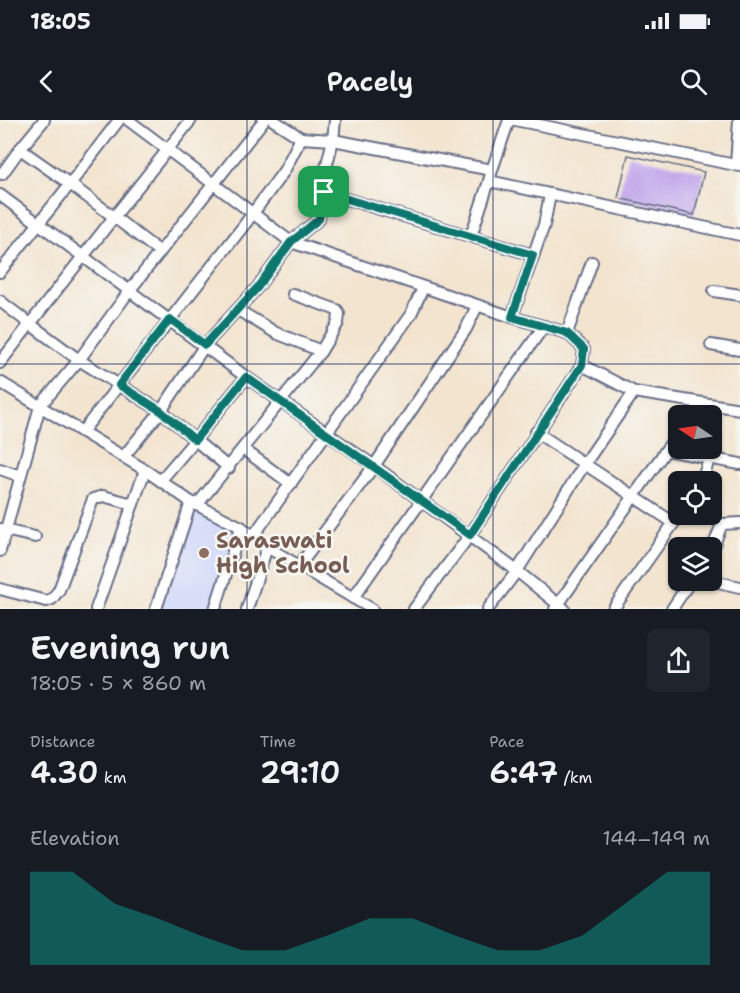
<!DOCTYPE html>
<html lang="en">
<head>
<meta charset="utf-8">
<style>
  body { margin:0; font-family:"Shantell Sans",sans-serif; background:#20242c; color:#f1f3f6; height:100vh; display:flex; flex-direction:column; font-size:22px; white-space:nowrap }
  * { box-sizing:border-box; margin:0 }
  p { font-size:20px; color:#9ea1a6 }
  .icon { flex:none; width:33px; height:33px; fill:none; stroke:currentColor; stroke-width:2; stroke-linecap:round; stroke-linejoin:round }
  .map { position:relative; height:489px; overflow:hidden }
  .panel { display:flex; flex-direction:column; background:#171b24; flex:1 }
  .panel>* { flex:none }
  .needle { width:39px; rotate:283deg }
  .buttons { position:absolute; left:668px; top:285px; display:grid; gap:12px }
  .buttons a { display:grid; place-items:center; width:54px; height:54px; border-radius:9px; background:#171b24; box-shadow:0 2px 4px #0004; font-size:30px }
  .pin { position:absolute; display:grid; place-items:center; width:51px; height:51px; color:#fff; margin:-26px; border-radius:12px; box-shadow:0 3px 9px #0006 }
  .round { display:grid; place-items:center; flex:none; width:63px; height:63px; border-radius:9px; background:#20242c }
  .head { display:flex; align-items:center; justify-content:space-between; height:102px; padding:0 30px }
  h1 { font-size:33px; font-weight:600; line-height:45px }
  .metrics { display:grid; grid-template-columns:repeat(3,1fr); gap:9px; height:102px; padding:6px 30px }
  .metrics div { display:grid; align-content:center }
  .metrics b { font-size:30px; font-weight:600 }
  .metrics small { font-size:16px; font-weight:400 }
  .metrics p { font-size:16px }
  .chart { height:168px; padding:12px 30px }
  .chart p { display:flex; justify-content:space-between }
  .chart svg { width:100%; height:108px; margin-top:6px; fill:#0f766e; opacity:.7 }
  .status { display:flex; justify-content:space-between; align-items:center; height:42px; padding:0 30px; background:#171b24; direction:ltr }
  .status svg { height:16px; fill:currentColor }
  header { display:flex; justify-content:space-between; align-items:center; height:78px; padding:0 30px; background:#171b24; font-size:27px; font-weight:600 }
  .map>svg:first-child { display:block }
  .built { fill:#d3d9f9 }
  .building { fill:#bc9fea }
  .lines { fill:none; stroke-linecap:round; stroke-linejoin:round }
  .minor-casing { stroke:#676e86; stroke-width:14 }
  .minor { stroke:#fff; stroke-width:10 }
  .route-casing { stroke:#fff; stroke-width:12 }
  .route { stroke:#0f766e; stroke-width:8 }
  .grid { fill:none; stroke:#1b2f5e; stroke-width:1.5; stroke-opacity:0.55 }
  .education-dot { fill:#8d6e63; stroke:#f6f6f2; stroke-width:2 }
  .labels { text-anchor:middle; stroke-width:5; stroke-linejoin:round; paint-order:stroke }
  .education-label { font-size:22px; font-weight:bold; fill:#785e54; stroke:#f6f6f2; text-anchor:start }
</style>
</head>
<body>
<div class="status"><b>18:05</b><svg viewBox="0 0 49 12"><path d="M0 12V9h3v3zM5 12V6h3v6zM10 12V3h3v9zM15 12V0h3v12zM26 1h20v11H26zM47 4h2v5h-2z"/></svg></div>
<header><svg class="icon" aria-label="back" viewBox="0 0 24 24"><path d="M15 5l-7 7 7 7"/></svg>Pacely<svg class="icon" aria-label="search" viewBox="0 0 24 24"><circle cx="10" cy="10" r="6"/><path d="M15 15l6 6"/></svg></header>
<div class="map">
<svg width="740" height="489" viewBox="0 0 740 489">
  <rect width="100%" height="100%" fill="#f6f6f2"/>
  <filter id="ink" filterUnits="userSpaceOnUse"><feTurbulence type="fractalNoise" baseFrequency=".0167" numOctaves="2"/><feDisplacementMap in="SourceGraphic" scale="12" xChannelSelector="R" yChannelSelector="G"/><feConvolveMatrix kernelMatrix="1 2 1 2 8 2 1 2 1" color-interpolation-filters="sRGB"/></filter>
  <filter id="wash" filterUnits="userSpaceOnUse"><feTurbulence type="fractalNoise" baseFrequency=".008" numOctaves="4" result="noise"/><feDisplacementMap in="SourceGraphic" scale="24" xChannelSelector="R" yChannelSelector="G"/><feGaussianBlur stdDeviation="1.35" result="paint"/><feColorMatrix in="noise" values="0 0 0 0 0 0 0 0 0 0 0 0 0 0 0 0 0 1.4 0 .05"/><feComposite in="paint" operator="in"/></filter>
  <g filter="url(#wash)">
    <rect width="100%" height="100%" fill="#f3e4cf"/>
    <!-- built -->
    <polygon class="built" points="191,382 240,411 215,489 156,489"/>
    <g id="blocks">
      <!-- building -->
      <polygon class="building" points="628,35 704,52 694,95 618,78"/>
    </g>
  </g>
  <g filter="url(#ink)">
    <use href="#blocks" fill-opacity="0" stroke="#676e86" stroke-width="1.5"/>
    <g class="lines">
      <defs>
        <g id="minor">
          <polyline points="128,0 291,122 319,99 323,72 533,135"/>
          <polyline points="273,0 301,18"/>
          <polyline points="515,0 740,46"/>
          <polyline points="20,29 44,0"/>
          <polyline points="736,45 739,0"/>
          <polyline points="492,50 509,0"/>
          <polyline points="2,54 20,29 70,64 119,0"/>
          <polyline points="323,72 323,60 333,20 492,50 489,61 740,115"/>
          <polyline points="0,75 246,257 374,346 466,209 477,186"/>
          <polyline points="471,116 489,61"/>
          <polyline points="0,152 70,64 114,97 191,0"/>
          <polyline points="714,171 740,175"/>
          <polyline points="293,174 337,190 339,194 338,203 321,231"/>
          <polyline points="0,181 30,204 0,243"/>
          <polyline points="512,197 567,213 584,229 582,245"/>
          <polyline points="567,213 592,142"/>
          <polyline points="711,225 740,230"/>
          <polyline points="246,257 195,320 161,291 205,225 257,168 291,122 512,197 544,105 550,75"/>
          <polyline points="0,262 145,350 191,382 241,407 267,427 372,489"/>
          <polyline points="692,296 701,283"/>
          <polyline points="82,312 245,104 284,51 301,18 333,20 335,0"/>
          <polyline points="536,312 674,403"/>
          <polyline points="243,329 291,364"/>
          <polyline points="666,330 678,314"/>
          <polyline points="124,336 161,291 79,240 130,170 264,0"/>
          <polyline points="0,349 20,356"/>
          <polyline points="161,360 195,320 229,348"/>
          <polyline points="702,362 709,339"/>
          <polyline points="197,385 321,231 276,213 238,190"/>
          <polyline points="0,409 35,417"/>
          <polyline points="254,415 411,194 423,168"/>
          <polyline points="0,431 40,286 79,240 30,204 114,97 160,132"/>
          <polyline points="711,432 722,404 740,403"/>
          <polyline points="299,446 374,346 517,451 584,345 634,272"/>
          <polyline points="709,460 740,467"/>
          <polyline points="0,469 46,481 52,479 59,470 93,379 103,376 133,384"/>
          <polyline points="353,478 544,206"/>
          <polyline points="96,489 145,350"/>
          <polyline points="156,489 191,382"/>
          <polyline points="215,489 241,407"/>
          <polyline points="247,489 267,427"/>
          <polyline points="414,489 470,415 582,245 634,272 740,289"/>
          <polyline points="488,489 517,451 564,489"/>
          <polyline points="555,489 666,330 740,344"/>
          <polyline points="613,489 680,394"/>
          <polyline points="672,489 691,460"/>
        </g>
      </defs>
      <!-- minor casing -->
      <use href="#minor" class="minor-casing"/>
      <!-- minor -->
      <use href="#minor" class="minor"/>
    </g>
  </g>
  <g class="lines" filter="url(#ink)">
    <defs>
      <polygon id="route" points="324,72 533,135 512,197 567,213 584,229 582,245 470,415 246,257 195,320 161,291 119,265 170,199 205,225 257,168 291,122 319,99"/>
    </defs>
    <!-- route casing -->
    <use href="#route" class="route-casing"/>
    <!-- route -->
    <use href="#route" class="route"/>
  </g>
  <!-- grid -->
  <path class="grid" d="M247,0V489M493,0V489M0,244H740"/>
  <!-- markers -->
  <circle class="education-dot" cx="204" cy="433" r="6"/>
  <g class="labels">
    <!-- education labels -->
    <g class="education-label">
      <text x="216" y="428">Saraswati<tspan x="216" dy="25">High School</tspan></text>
    </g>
  </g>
</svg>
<div class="buttons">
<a><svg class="needle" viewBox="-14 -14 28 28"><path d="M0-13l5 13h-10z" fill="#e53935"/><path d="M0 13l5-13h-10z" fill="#9ea1a6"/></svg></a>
<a><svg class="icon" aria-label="locate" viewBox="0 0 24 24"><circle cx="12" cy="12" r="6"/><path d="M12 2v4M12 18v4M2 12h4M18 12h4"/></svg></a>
<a><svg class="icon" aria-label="layers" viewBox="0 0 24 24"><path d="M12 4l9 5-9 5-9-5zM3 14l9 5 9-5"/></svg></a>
</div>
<div class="pin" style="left:324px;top:72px;background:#1e9e55"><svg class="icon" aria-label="arrive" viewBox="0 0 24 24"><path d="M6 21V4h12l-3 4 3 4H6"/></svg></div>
</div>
<section class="panel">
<div class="head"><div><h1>Evening run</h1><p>18:05 · 5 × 860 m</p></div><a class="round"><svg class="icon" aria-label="share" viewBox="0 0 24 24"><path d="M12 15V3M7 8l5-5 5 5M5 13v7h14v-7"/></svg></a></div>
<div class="metrics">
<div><p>Distance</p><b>4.30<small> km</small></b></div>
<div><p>Time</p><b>29:10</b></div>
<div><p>Pace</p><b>6:47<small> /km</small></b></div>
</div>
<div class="chart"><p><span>Elevation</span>144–149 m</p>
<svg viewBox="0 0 160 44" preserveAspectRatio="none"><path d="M0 44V6L10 6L20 19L30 25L40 32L50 38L60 38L70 32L80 25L90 25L100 32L110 38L120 38L130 32L140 19L150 6L160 6V44z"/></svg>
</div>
</section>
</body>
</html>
